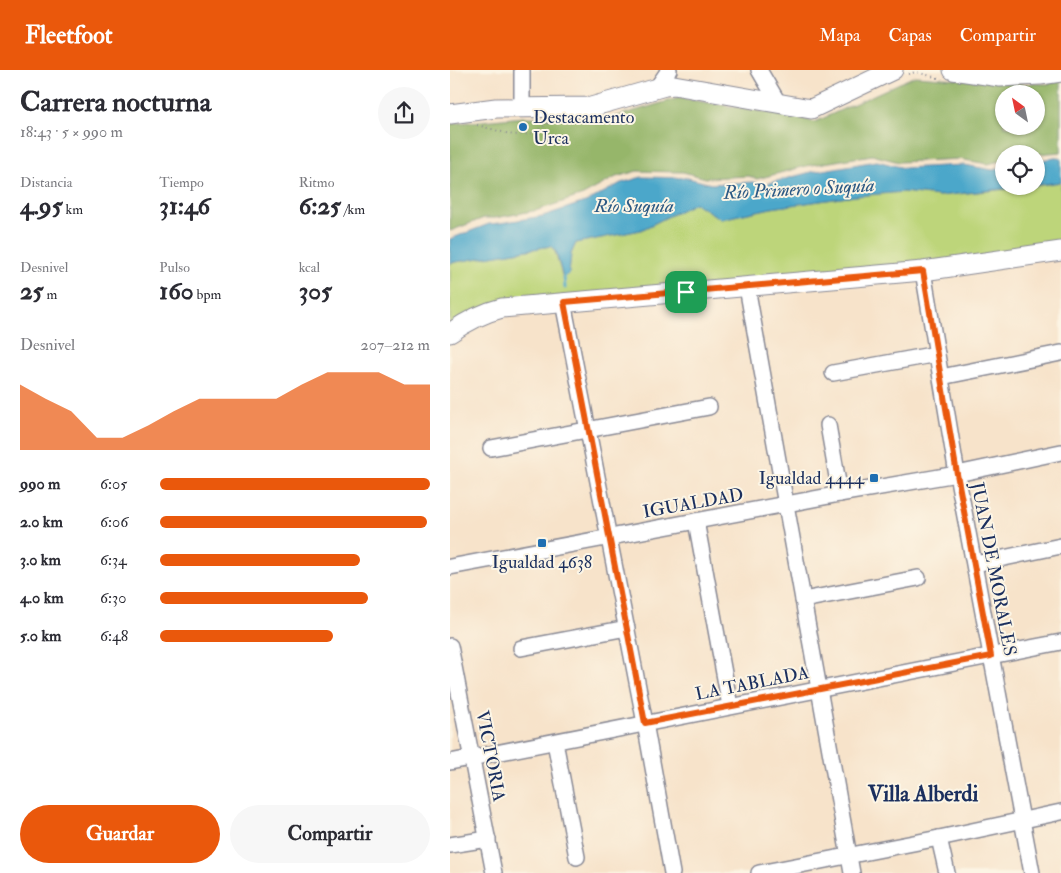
<!DOCTYPE html>
<html lang="es">
<head>
<meta charset="utf-8">
<style>
  body { margin:0; font-family:"IM FELL Double Pica",serif; background:#f7f7f7; color:#2b2b33; height:100vh; display:flex; flex-direction:column; font-size:19px; white-space:nowrap }
  * { box-sizing:border-box; margin:0 }
  p { font-size:16px; color:#7c7c81 }
  .icon { flex:none; width:28px; height:28px; fill:none; stroke:currentColor; stroke-width:2; stroke-linecap:round; stroke-linejoin:round }
  .map { position:relative; flex:1; overflow:hidden }
  .side { display:flex; flex-direction:column; background:#fff; width:450px }
  .side>* { flex:none }
  .needle { width:32px; rotate:327deg }
  .fabs { position:absolute; left:545px; top:15px; display:grid; gap:10px }
  .fabs a { display:grid; place-items:center; width:50px; height:50px; border-radius:50%; background:#fff; box-shadow:0 1px 4px #0004; font-size:25px }
  .pin { position:absolute; display:grid; place-items:center; width:42px; height:42px; color:#fff; margin:-21px; border-radius:10px; box-shadow:0 2px 8px #0006 }
  .round { display:grid; place-items:center; flex:none; width:52px; height:52px; border-radius:26px; background:#f7f7f7 }
  .overview { display:flex; align-items:center; justify-content:space-between; height:85px; padding:0 20px }
  h1 { font-size:28px; font-weight:700; line-height:38px }
  .stats { display:grid; grid-template-columns:repeat(3,1fr); gap:8px; height:85px; padding:5px 20px }
  .stats div { display:grid; align-content:center }
  .stats b { font-size:25px; font-weight:700 }
  .stats small { font-size:14px; font-weight:400 }
  .stats p { font-size:14px }
  .chart { height:140px; padding:10px 20px }
  .chart p { display:flex; justify-content:space-between }
  .chart svg { width:100%; height:90px; margin-top:5px; fill:#ea580c; opacity:.7 }
  .action { display:flex; gap:10px; margin-top:auto; padding:10px 20px }
  .action a { flex:1; height:58px; border-radius:30px; background:#ea580c; color:#fff; font-size:20px; font-weight:700; line-height:58px; text-align:center }
  .action a+a { background:#f7f7f7; color:#2b2b33 }
  ul { padding:0 20px; list-style:none; font-size:16px }
  li { display:grid; grid-template-columns:80px 60px 1fr; align-items:center; height:38px }
  li i { height:12px; border-radius:6px; background:#ea580c }
  header { display:flex; align-items:center; gap:30px; box-sizing:border-box; height:70px; padding:0 25px; background:#ea580c; color:#fff }
  header strong { font-size:24px }
  nav { display:flex; gap:28px; margin-inline-start:auto; font-size:18px }
  main { display:flex; flex:1; min-height:0 }
  .map>svg:first-child { display:block }
  .green { fill:#bdd57a; stroke:#6c826c }
  .forest { fill:#96b66a; stroke:#587264; fill-rule:evenodd }
  .water { fill:#4ca7ca; stroke:#346b94 }
  .lines { fill:none; stroke-linecap:round; stroke-linejoin:round }
  .stream { stroke:#4ca7ca; stroke-width:3 }
  .minor-casing { stroke:#898994; stroke-width:18 }
  .major-casing { stroke:#898994; stroke-width:21 }
  .path { stroke:#898994; stroke-width:2; stroke-dasharray:1 4; stroke-linecap:butt }
  .minor { stroke:#fff; stroke-width:15 }
  .major { stroke:#fff; stroke-width:19 }
  .route-casing { stroke:#fff; stroke-width:10 }
  .route { stroke:#ea580c; stroke-width:6 }
  .poi-dot { fill:#1f6fb2; stroke:#fcf5e5; stroke-width:2 }
  .labels { text-anchor:middle; stroke-width:4; stroke-linejoin:round; paint-order:stroke }
  .poi-label { font-size:18px; fill:#1b2f5e; stroke:#fcf5e5; text-anchor:start }
  .street-label { font-size:18px; fill:#1b2f5e; stroke:#fcf5e5 }
  .water-label { font-size:19px; font-style:italic; fill:#2c5984; stroke:#fcf5e5 }
  .district-label { font-size:22px; font-weight:bold; fill:#1b2f5e; stroke:#fcf5e5 }
</style>
</head>
<body>
<header>
<strong>Fleetfoot</strong>
<nav><a>Mapa</a><a>Capas</a><a>Compartir</a></nav>
</header>
<main>
<section class="side">
<div class="overview"><div><h1>Carrera nocturna</h1><p>18:43 · 5 × 990 m</p></div><a class="round"><svg class="icon" aria-label="share" viewBox="0 0 24 24"><path d="M12 15V3M7 8l5-5 5 5M5 13v7h14v-7"/></svg></a></div>
<div class="stats">
<div><p>Distancia</p><b>4.95<small> km</small></b></div>
<div><p>Tiempo</p><b>31:46</b></div>
<div><p>Ritmo</p><b>6:25<small> /km</small></b></div>
</div>
<div class="stats">
<div><p>Desnivel</p><b>25<small> m</small></b></div>
<div><p>Pulso</p><b>160<small> bpm</small></b></div>
<div><p>kcal</p><b>305</b></div>
</div>
<div class="chart"><p><span>Desnivel</span>207–212 m</p>
<svg viewBox="0 0 160 44" preserveAspectRatio="none"><path d="M0 44V12L10 19L20 25L30 38L40 38L50 32L60 25L70 19L80 19L90 19L100 19L110 12L120 6L130 6L140 6L150 12L160 12V44z"/></svg>
</div>
<ul>
<li><b>990 m</b>6:05<i style="width:100%"></i></li>
<li><b>2.0 km</b>6:06<i style="width:99%"></i></li>
<li><b>3.0 km</b>6:34<i style="width:74%"></i></li>
<li><b>4.0 km</b>6:30<i style="width:77%"></i></li>
<li><b>5.0 km</b>6:48<i style="width:64%"></i></li>
</ul>
<div class="action"><a>Guardar</a><a>Compartir</a></div>
</section>
<div class="map">
<svg width="611" height="803" viewBox="0 0 611 803">
  <rect width="100%" height="100%" fill="#fcf5e5"/>
  <filter id="ink" filterUnits="userSpaceOnUse"><feTurbulence type="fractalNoise" baseFrequency=".02" numOctaves="2"/><feDisplacementMap in="SourceGraphic" scale="10" xChannelSelector="R" yChannelSelector="G"/><feConvolveMatrix kernelMatrix="1 2 1 2 8 2 1 2 1" color-interpolation-filters="sRGB"/></filter>
  <filter id="wash" filterUnits="userSpaceOnUse"><feTurbulence type="fractalNoise" baseFrequency=".0096" numOctaves="4" result="noise"/><feDisplacementMap in="SourceGraphic" scale="20" xChannelSelector="R" yChannelSelector="G"/><feGaussianBlur stdDeviation="1.12" result="paint"/><feColorMatrix in="noise" values="0 0 0 0 0 0 0 0 0 0 0 0 0 0 0 0 0 1.4 0 .05"/><feComposite in="paint" operator="in"/></filter>
  <g filter="url(#wash)">
    <rect width="100%" height="100%" fill="#f7e3ca"/>
    <!-- green -->
    <polygon class="green" points="611,112 611,181 52,238 0,263 0,193 101,176 105,182 113,208 119,204 121,184 126,173 191,160 245,133 271,149 321,138 405,126 453,122 489,126 586,116"/>
    <!-- forest -->
    <path class="forest" d="M465,6L562,13L597,14L611,11V82L586,84H554V90L538,94L509,89L449,92L422,85L356,96L307,109L299,106L256,108L233,102L187,101L166,107L133,125L88,140L45,148H34L0,161V54L74,47L157,49L229,28L345,47L365,52ZM554,24H586V56H554Z"/>
    <!-- water -->
    <g class="water">
      <polygon points="603,88 611,88 611,112 586,115 586,91"/>
      <polygon points="427,91 454,98 514,95 543,100 554,97 554,116 579,116 489,126 453,122 405,126 321,138 271,149 245,133 191,160 126,173 121,184 119,204 113,208 106,182 101,176 0,193 0,169 39,154 50,153 93,146 138,131 171,113 192,107 238,108 261,114 304,112 312,115 361,102"/>
    </g>
    <g class="lines">
      <!-- stream -->
      <polyline class="stream" points="114,206 115,218"/>
    </g>
  </g>
  <g filter="url(#ink)">
    <g class="lines">
      <defs>
        <g id="minor">
          <polyline points="309,0 329,34"/>
          <polyline points="208,16 219,0"/>
          <polyline points="72,37 72,0"/>
          <polyline points="473,201 507,404 582,803"/>
          <polyline points="297,217 402,803"/>
          <polyline points="113,232 195,653 222,803"/>
          <polyline points="383,303 487,284"/>
          <polyline points="491,307 611,283"/>
          <polyline points="378,355 390,424"/>
          <polyline points="41,378 259,337"/>
          <polyline points="246,451 280,636"/>
          <polyline points="525,494 611,476"/>
          <polyline points="0,497 390,424 507,404 611,382"/>
          <polyline points="353,530 468,508"/>
          <polyline points="0,576 44,803"/>
          <polyline points="71,578 177,558"/>
          <polyline points="105,672 127,787"/>
          <polyline points="0,692 611,572"/>
          <polyline points="489,768 497,803"/>
          <polyline points="0,775 38,769"/>
          <polyline points="309,803 489,768 611,742"/>
        </g>
        <g id="major">
          <polyline points="503,0 550,7 590,5 611,2"/>
          <polyline points="0,44 46,38 141,37 215,16 224,15 361,39 443,0"/>
          <path d="M0,263C17,251 32,243 52,238L473,201L611,181"/>
        </g>
      </defs>
      <!-- minor casing -->
      <use href="#minor" class="minor-casing"/>
      <!-- major casing -->
      <use href="#major" class="major-casing"/>
      <!-- path -->
      <g class="path">
        <polyline points="458,4 466,2 492,9"/>
        <polyline points="27,55 63,65 82,64 100,52"/>
      </g>
      <!-- minor -->
      <use href="#minor" class="minor"/>
      <!-- major -->
      <use href="#major" class="major"/>
    </g>
  </g>
  <g class="lines" filter="url(#ink)">
    <defs>
      <polygon id="route" points="473,201 507,404 541,586 195,653 114,232"/>
    </defs>
    <!-- route casing -->
    <use href="#route" class="route-casing"/>
    <!-- route -->
    <use href="#route" class="route"/>
  </g>
  <!-- markers -->
  <g class="poi-dot">
    <circle cx="73" cy="57" r="5"/>
    <rect x="419" y="403" width="10" height="10" rx="2.5"/>
    <rect x="87" y="468" width="10" height="10" rx="2.5"/>
  </g>
  <g class="labels">
    <!-- poi labels -->
    <g class="poi-label">
      <text x="83" y="53">Destacamento<tspan x="83" dy="21">Urca</tspan></text>
      <text x="414" y="414" text-anchor="end">Igualdad 4444</text>
      <text x="92" y="498" text-anchor="middle">Igualdad 4638</text>
    </g>
    <!-- street labels -->
    <g class="street-label">
      <text transform="translate(243 433) rotate(-10)" y="6">IGUALDAD</text>
      <text transform="translate(544 499) rotate(79)" y="6">JUAN DE MORALES</text>
      <text transform="translate(302 613) rotate(-11)" y="6">LA TABLADA</text>
      <text transform="translate(41 686) rotate(79)" y="6">VICTORIA</text>
    </g>
    <!-- water labels -->
    <g class="water-label">
      <text transform="translate(349 118) rotate(-3)" y="7">Río Primero o Suquía</text>
      <text x="184" y="142">Río Suquía</text>
    </g>
    <!-- district labels -->
    <g class="district-label">
      <text x="473" y="731">Villa Alberdi</text>
    </g>
  </g>
</svg>
<div class="fabs">
<a><svg class="needle" viewBox="-14 -14 28 28"><path d="M0-13l5 13h-10z" fill="#e53935"/><path d="M0 13l5-13h-10z" fill="#7c7c81"/></svg></a>
<a><svg class="icon" aria-label="locate" viewBox="0 0 24 24"><circle cx="12" cy="12" r="6"/><path d="M12 2v4M12 18v4M2 12h4M18 12h4"/></svg></a>
</div>
<div class="pin" style="left:236px;top:222px;background:#1e9e55"><svg class="icon" aria-label="arrive" viewBox="0 0 24 24"><path d="M6 21V4h12l-3 4 3 4H6"/></svg></div>
</div>
</main>
</body>
</html>
